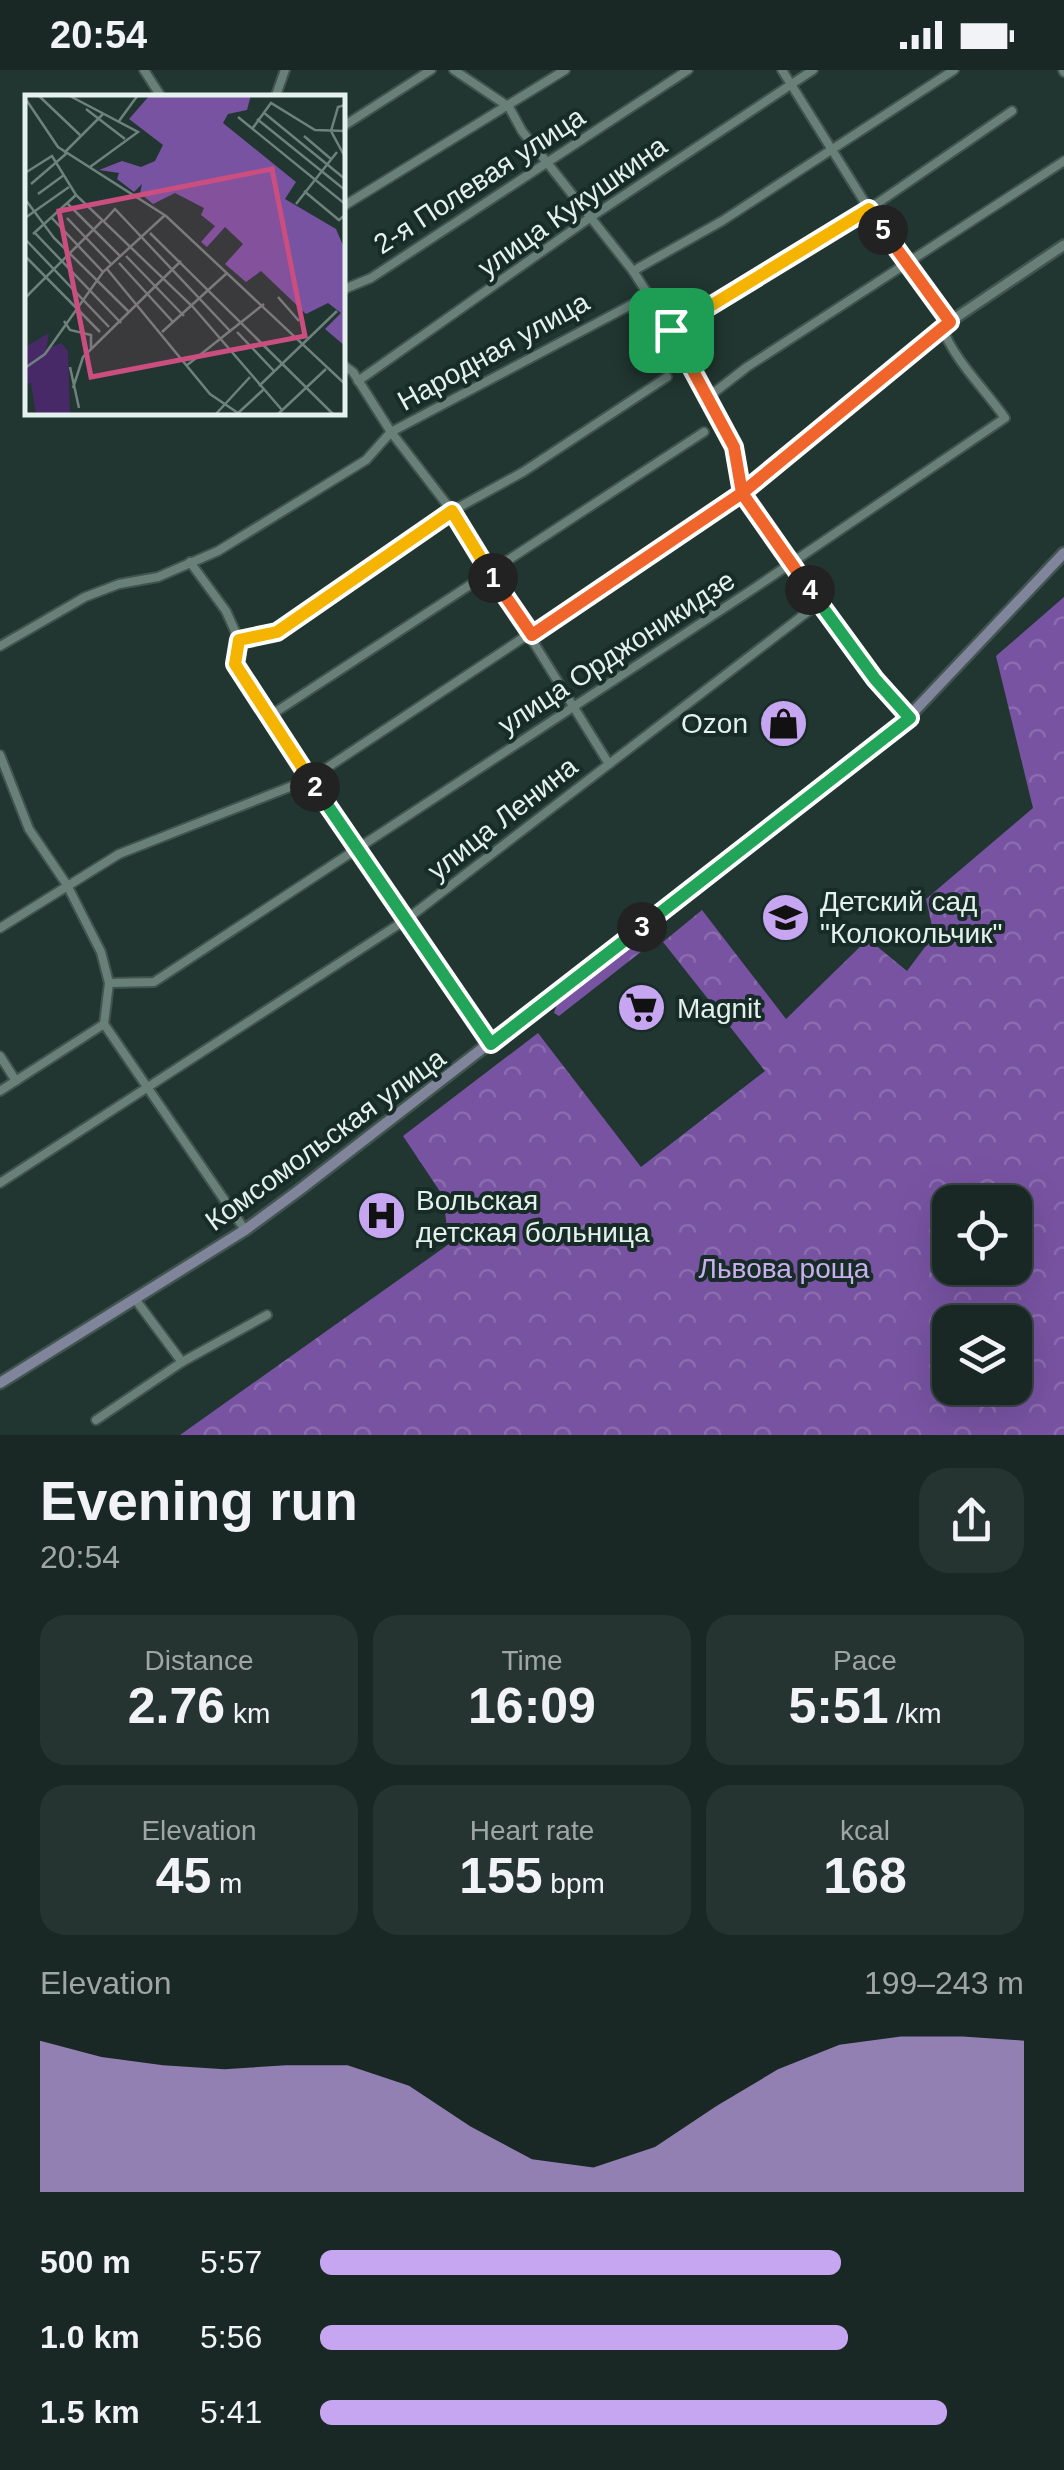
<!DOCTYPE html>
<html lang="en">
<head>
<meta charset="utf-8">
<style>
  body { margin:0; font-family:Arial,sans-serif; background:#263431; color:#f1f3f6; height:100vh; display:flex; flex-direction:column; font-size:38px; white-space:nowrap }
  * { box-sizing:border-box; margin:0 }
  p { font-size:32px; color:#9fa6a6 }
  .icon { flex:none; width:55px; height:55px; fill:none; stroke:currentColor; stroke-width:2; stroke-linecap:round; stroke-linejoin:round }
  .map { position:relative; height:1365px; overflow:hidden }
  .drawer { display:flex; flex-direction:column; background:#192824; flex:1 }
  .drawer>* { flex:none }
  .buttons { position:absolute; left:932px; top:1115px; display:grid; gap:20px }
  .buttons a { display:grid; place-items:center; width:100px; height:100px; border-radius:20px; background:#192824; box-shadow:0 10px 40px #0002,0 0 0 2px #374441; font-size:50px }
  .pin { position:absolute; display:grid; place-items:center; width:85px; height:85px; color:#fff; margin:-42px; border-radius:20px; box-shadow:0 5px 15px #0006 }
  .km { position:absolute; width:50px; height:50px; margin:-25px; border-radius:50%; background:#222; color:#fff; font-size:28px; line-height:50px; text-align:center }
  .round { display:grid; place-items:center; flex:none; width:105px; height:105px; border-radius:30px; background:#263431 }
  .summary { display:flex; align-items:center; justify-content:space-between; height:170px; padding:0 40px }
  h1 { font-size:55px; font-weight:700; line-height:75px }
  .metrics { display:grid; grid-template-columns:repeat(3,1fr); gap:15px; height:170px; padding:10px 40px }
  .metrics div { display:grid; align-content:center; border-radius:25px; background:#263431; text-align:center }
  .metrics b { font-size:50px; font-weight:700 }
  .metrics small { font-size:28px; font-weight:400 }
  .metrics p { font-size:28px }
  .chart { height:280px; padding:20px 40px }
  .chart p { display:flex; justify-content:space-between }
  .chart svg { width:100%; height:180px; margin-top:10px; fill:#c6a6f0; opacity:.7 }
  ul { padding:0 40px; list-style:none; font-size:32px }
  li { display:grid; grid-template-columns:160px 120px 1fr; align-items:center; height:75px }
  li i { height:25px; border-radius:12px; background:#c6a6f0 }
  .status { display:flex; justify-content:space-between; align-items:center; height:70px; padding:0 50px; background:#192824; direction:ltr }
  .status svg { height:28px; fill:currentColor }
  .map>svg:first-child { display:block }
  .forest { fill:url(#forest-crowns); fill-rule:evenodd }
  .lines { fill:none; stroke-linecap:round; stroke-linejoin:round }
  .minor-casing { stroke:#41544f; stroke-width:12 }
  .tertiary-casing { stroke:#41544f; stroke-width:14 }
  .secondary-casing { stroke:#41544f; stroke-width:15 }
  .minor { stroke:#688078; stroke-width:8 }
  .tertiary { stroke:#688078; stroke-width:9 }
  .secondary { stroke:#81859c; stroke-width:10 }
  .split-1-casing { stroke:#fff; stroke-width:20 }
  .split-2-casing { stroke:#fff; stroke-width:20 }
  .split-3-casing { stroke:#fff; stroke-width:20 }
  .split-4-casing { stroke:#fff; stroke-width:20 }
  .split-5-casing { stroke:#fff; stroke-width:20 }
  .split-6-casing { stroke:#fff; stroke-width:20 }
  .split-1 { stroke:#f0652b; stroke-width:12 }
  .split-2 { stroke:#f5b400; stroke-width:12 }
  .split-3 { stroke:#22a559; stroke-width:12 }
  .split-4 { stroke:#22a559; stroke-width:12 }
  .split-5 { stroke:#f0652b; stroke-width:12 }
  .split-6 { stroke:#f5b400; stroke-width:12 }
  .labels { text-anchor:middle; stroke-width:8; stroke-linejoin:round; paint-order:stroke }
  .street-label { font-size:28px; fill:#e4f1ed; stroke:#172c26 }
  .poi-label { font-size:28px; fill:#e4f1ed; stroke:#172c26; text-anchor:start }
  .park-label { font-size:28px; fill:#caafef; stroke:#172c26 }
  .inset-road { fill:none; stroke:#6f817c; stroke-width:2.5 }
  .view { fill:#ca4e80; fill-opacity:0.15; stroke:#ca4e80; stroke-width:5 }
  .inset-edge { fill:none; stroke:#e4f1ed; stroke-width:5 }
</style>
</head>
<body>
<div class="status"><b>20:54</b><svg viewBox="0 0 49 12"><path d="M0 12V9h3v3zM5 12V6h3v6zM10 12V3h3v9zM15 12V0h3v12zM26 1h20v11H26zM47 4h2v5h-2z"/></svg></div>
<div class="map">
<svg width="1064" height="1365" viewBox="0 0 1064 1365">
  <defs>
    <pattern id="forest-crowns" width="20" height="18" patternUnits="userSpaceOnUse" patternTransform="scale(2.5)"><rect width="20" height="18" fill="#7853a2"/><path d="M2 6a3 3 0 1 1 6 0M12 15a3 3 0 1 1 6 0" fill="none" stroke="#8b6caf"/></pattern>
  </defs>
  <rect width="100%" height="100%" fill="#213630"/>
  <!-- forest -->
  <g class="forest">
    <path d="M1064,527V1365H180L449,1174L443,1126L403,1066L538,963L641,1097L765,1001L663,872L702,840L786,949L868,869L907,901L934,865L926,829L1033,738L996,586ZM950,1132H1015V1198H950ZM950,1252H1015V1318H950Z"/>
    <polygon points="633,873 642,881 559,946 554,943 557,934"/>
  </g>
  <g class="lines">
    <defs>
      <g id="minor">
        <polyline points="144,0 162,28"/>
        <polyline points="782,0 869,139 950,252"/>
        <polyline points="1063,0 1064,2"/>
        <polyline points="275,28 285,0"/>
        <polyline points="342,57 431,0"/>
        <polyline points="342,137 565,0"/>
        <polyline points="633,201 722,151 954,0"/>
        <polyline points="342,220 371,208 688,0"/>
        <polyline points="671,260 869,139 1012,41"/>
        <polyline points="342,294 353,302 391,362 452,441 609,694"/>
        <polyline points="358,311 591,147 813,0"/>
        <polyline points="707,328 747,297 1064,91"/>
        <polyline points="190,492 226,541 239,570 235,594 268,647 491,973"/>
        <polyline points="239,570 277,562 452,441 523,402 667,307"/>
        <polyline points="0,576 85,527 119,514 158,507 218,481 366,390 391,362 646,227"/>
        <polyline points="268,647 704,362"/>
        <polyline points="0,685 29,759 67,815 101,882 109,913 104,954"/>
        <polyline points="0,858 119,784 310,709 742,423 734,377 671,260 633,201 522,61 509,37 454,0"/>
        <path d="M109,913L154,912L756,517L1005,348C984,318 954,290 942,257"/>
        <polyline points="104,954 245,1160"/>
        <polyline points="0,986 16,1011"/>
        <polyline points="0,1021 104,954"/>
        <polyline points="0,1113 407,849 819,533"/>
        <polyline points="135,1229 182,1292"/>
        <polyline points="96,1350 182,1292 267,1245"/>
      </g>
      <polyline id="tertiary" points="910,648 875,609 742,423 942,257 1064,175"/>
      <polyline id="secondary" points="0,1313 245,1160 298,1121 901,655 1064,483"/>
    </defs>
    <!-- minor casing -->
    <use href="#minor" class="minor-casing"/>
    <!-- tertiary casing -->
    <use href="#tertiary" class="tertiary-casing"/>
    <!-- secondary casing -->
    <use href="#secondary" class="secondary-casing"/>
    <!-- minor -->
    <use href="#minor" class="minor"/>
    <!-- tertiary -->
    <use href="#tertiary" class="tertiary"/>
    <!-- secondary -->
    <use href="#secondary" class="secondary"/>
  </g>
  <g class="lines">
    <defs>
      <polyline id="split-1" points="493,508 532,565 742,423 734,377 671,260"/>
      <polyline id="split-2" points="315,717 235,594 239,570 277,562 452,441 493,508"/>
      <polyline id="split-3" points="315,717 491,974 642,857"/>
      <polyline id="split-4" points="642,857 910,648 875,609 810,520"/>
      <polyline id="split-5" points="810,520 742,423 950,252 883,160"/>
      <polyline id="split-6" points="671,260 869,139 883,160"/>
    </defs>
    <!-- split-1 casing -->
    <use href="#split-1" class="split-1-casing"/>
    <!-- split-2 casing -->
    <use href="#split-2" class="split-2-casing"/>
    <!-- split-3 casing -->
    <use href="#split-3" class="split-3-casing"/>
    <!-- split-4 casing -->
    <use href="#split-4" class="split-4-casing"/>
    <!-- split-5 casing -->
    <use href="#split-5" class="split-5-casing"/>
    <!-- split-6 casing -->
    <use href="#split-6" class="split-6-casing"/>
    <!-- split-1 -->
    <use href="#split-1" class="split-1"/>
    <!-- split-2 -->
    <use href="#split-2" class="split-2"/>
    <!-- split-3 -->
    <use href="#split-3" class="split-3"/>
    <!-- split-4 -->
    <use href="#split-4" class="split-4"/>
    <!-- split-5 -->
    <use href="#split-5" class="split-5"/>
    <!-- split-6 -->
    <use href="#split-6" class="split-6"/>
  </g>
  <!-- icons -->
  <defs>
    <symbol id="shop-disc" viewBox="-11 -11 22 22"><circle r="9.5" fill="#c6a6f0" stroke="#172c26"/><path d="M-5-2.5h2.3a2.7 3.5 0 0 1 5.4 0H5L5.5 6h-11ZM-1.5-2.5h3a1.5 2.3 0 0 0-3 0Z" fill="#111"/></symbol>
    <symbol id="school-disc" viewBox="-11 -11 22 22"><circle r="9.5" fill="#c6a6f0" stroke="#172c26"/><path d="M0-5L7-2L0 1L-7-2ZM-4 1L0 2.5L4 1V4Q0 6-4 4Z" fill="#111"/></symbol>
    <symbol id="supermarket-disc" viewBox="-11 -11 22 22"><circle r="9.5" fill="#c6a6f0" stroke="#172c26"/><path d="M-6-5.5h2.5l.6 2H6L4.5 2H-2.5L-4.4-4H-6ZM-1.5 3.2a1.3 1.3 0 1 0 .1 0ZM3 3.2a1.3 1.3 0 1 0 .1 0Z" fill="#111"/></symbol>
    <symbol id="hospital-disc" viewBox="-11 -11 22 22"><circle r="9.5" fill="#c6a6f0" stroke="#172c26"/><path d="M-5-5h3v3.5h4V-5h3V5h-3V1.5h-4V5h-3Z" fill="#111"/></symbol>
  </defs>
  <g fill-rule="evenodd">
    <use href="#shop-disc" x="756" y="626" width="55" height="55"/>
    <use href="#school-disc" x="758" y="820" width="55" height="55"/>
    <use href="#supermarket-disc" x="614" y="910" width="55" height="55"/>
    <use href="#hospital-disc" x="354" y="1118" width="55" height="55"/>
  </g>
  <g class="labels">
    <!-- street labels -->
    <g class="street-label">
      <text transform="translate(479 110) rotate(-33)" y="10">2-я Полевая улица</text>
      <text transform="translate(572 136) rotate(-35)" y="10">улица Кукушкина</text>
      <text transform="translate(493 281) rotate(-29)" y="10">Народная улица</text>
      <text transform="translate(616 582) rotate(-33)" y="10">улица Орджоникидзе</text>
      <text transform="translate(502 748) rotate(-38)" y="10">улица Ленина</text>
      <text transform="translate(325 1069) rotate(-36)" y="10">Комсомольская улица</text>
    </g>
    <!-- poi labels -->
    <g class="poi-label">
      <text x="748" y="663" text-anchor="end">Ozon</text>
      <text x="820" y="841">Детский сад<tspan x="820" dy="32">"Колокольчик"</tspan></text>
      <text x="677" y="948">Magnit</text>
      <text x="416" y="1140">Вольская<tspan x="416" dy="32">детская больница</tspan></text>
    </g>
    <!-- park labels -->
    <g class="park-label">
      <text x="784" y="1208">Львова роща</text>
    </g>
  </g>
  <!-- overview -->
  <g transform="translate(25 25)">
    <rect width="320" height="320" fill="#213630"/>
    <path d="M125,0H226L222,15L203,19L198,28L271,87L260,104L311,134L320,155V251L300,234L316,218L303,208L281,219L236,176L221,187L200,169L218,149L200,132L182,152L176,147L190,131L176,120L179,113L150,98L128,109L115,98L117,89L109,97L92,84L94,78L74,75L97,66L116,72L130,66L138,50L104,24Z" fill="#7853a2"/>
    <path d="M24,238L21,255L36,248L43,256L45,320H11L6,288L0,289V252Z" fill="#482968"/>
    <path class="inset-road" d="M13,0L55,40M43,0L113,37L65,72M0,3L33,52L141,121L320,289M320,10L313,12L306,36L320,62M61,14L100,44M238,17L320,84M213,22L320,109M232,24L320,95M94,26L113,0M227,34L246,8L290,35L320,36M279,41L306,64M39,58L78,19M0,78L27,61L51,100L168,212L257,315M6,89L42,58M279,96L314,125L320,120M13,99L39,80M0,104L29,143L104,217M42,108L96,162M271,109L312,57M26,122L78,177M0,123L44,92M42,123L86,169M78,127L90,114L206,237M9,137L96,228M125,138L309,320M8,139L51,100M0,144L84,232M0,161L75,237M101,161L159,221M94,168L148,227M82,174L185,299L216,320M253,202L274,226M0,203L77,126M39,226L45,235L66,240V255M137,237L202,178M212,237L249,276M161,271L239,209M45,272L54,313M0,273L20,259L78,177L139,121M234,291L312,216M48,293L58,262L156,166M212,319L238,295M190,320L225,282M252,320L301,274"/>
    <path class="view" d="M247,74L280,241L66,282L34,116Z"/>
    <rect width="320" height="320" class="inset-edge"/>
  </g>
</svg>
<div class="buttons">
<a><svg class="icon" aria-label="locate" viewBox="0 0 24 24"><circle cx="12" cy="12" r="6"/><path d="M12 2v4M12 18v4M2 12h4M18 12h4"/></svg></a>
<a><svg class="icon" aria-label="layers" viewBox="0 0 24 24"><path d="M12 4l9 5-9 5-9-5zM3 14l9 5 9-5"/></svg></a>
</div>
<div class="pin" style="left:671px;top:260px;background:#1e9e55"><svg class="icon" aria-label="arrive" viewBox="0 0 24 24"><path d="M6 21V4h12l-3 4 3 4H6"/></svg></div>
<b class="km" style="left:493px;top:508px">1</b>
<b class="km" style="left:315px;top:717px">2</b>
<b class="km" style="left:642px;top:857px">3</b>
<b class="km" style="left:810px;top:520px">4</b>
<b class="km" style="left:883px;top:160px">5</b>
</div>
<section class="drawer">
<div class="summary"><div><h1>Evening run</h1><p>20:54</p></div><a class="round"><svg class="icon" aria-label="share" viewBox="0 0 24 24"><path d="M12 15V3M7 8l5-5 5 5M5 13v7h14v-7"/></svg></a></div>
<div class="metrics">
<div><p>Distance</p><b>2.76<small> km</small></b></div>
<div><p>Time</p><b>16:09</b></div>
<div><p>Pace</p><b>5:51<small> /km</small></b></div>
</div>
<div class="metrics">
<div><p>Elevation</p><b>45<small> m</small></b></div>
<div><p>Heart rate</p><b>155<small> bpm</small></b></div>
<div><p>kcal</p><b>168</b></div>
</div>
<div class="chart"><p><span>Elevation</span>199–243 m</p>
<svg viewBox="0 0 160 44" preserveAspectRatio="none"><path d="M0 44V7L10 11L20 13L30 14L40 13L50 13L60 18L70 28L80 36L90 38L100 33L110 23L120 14L130 8L140 6L150 6L160 7V44z"/></svg>
</div>
<ul>
<li><b>500 m</b>5:57<i style="width:74%"></i></li>
<li><b>1.0 km</b>5:56<i style="width:75%"></i></li>
<li><b>1.5 km</b>5:41<i style="width:89%"></i></li>
</ul>
</section>
</body>
</html>
